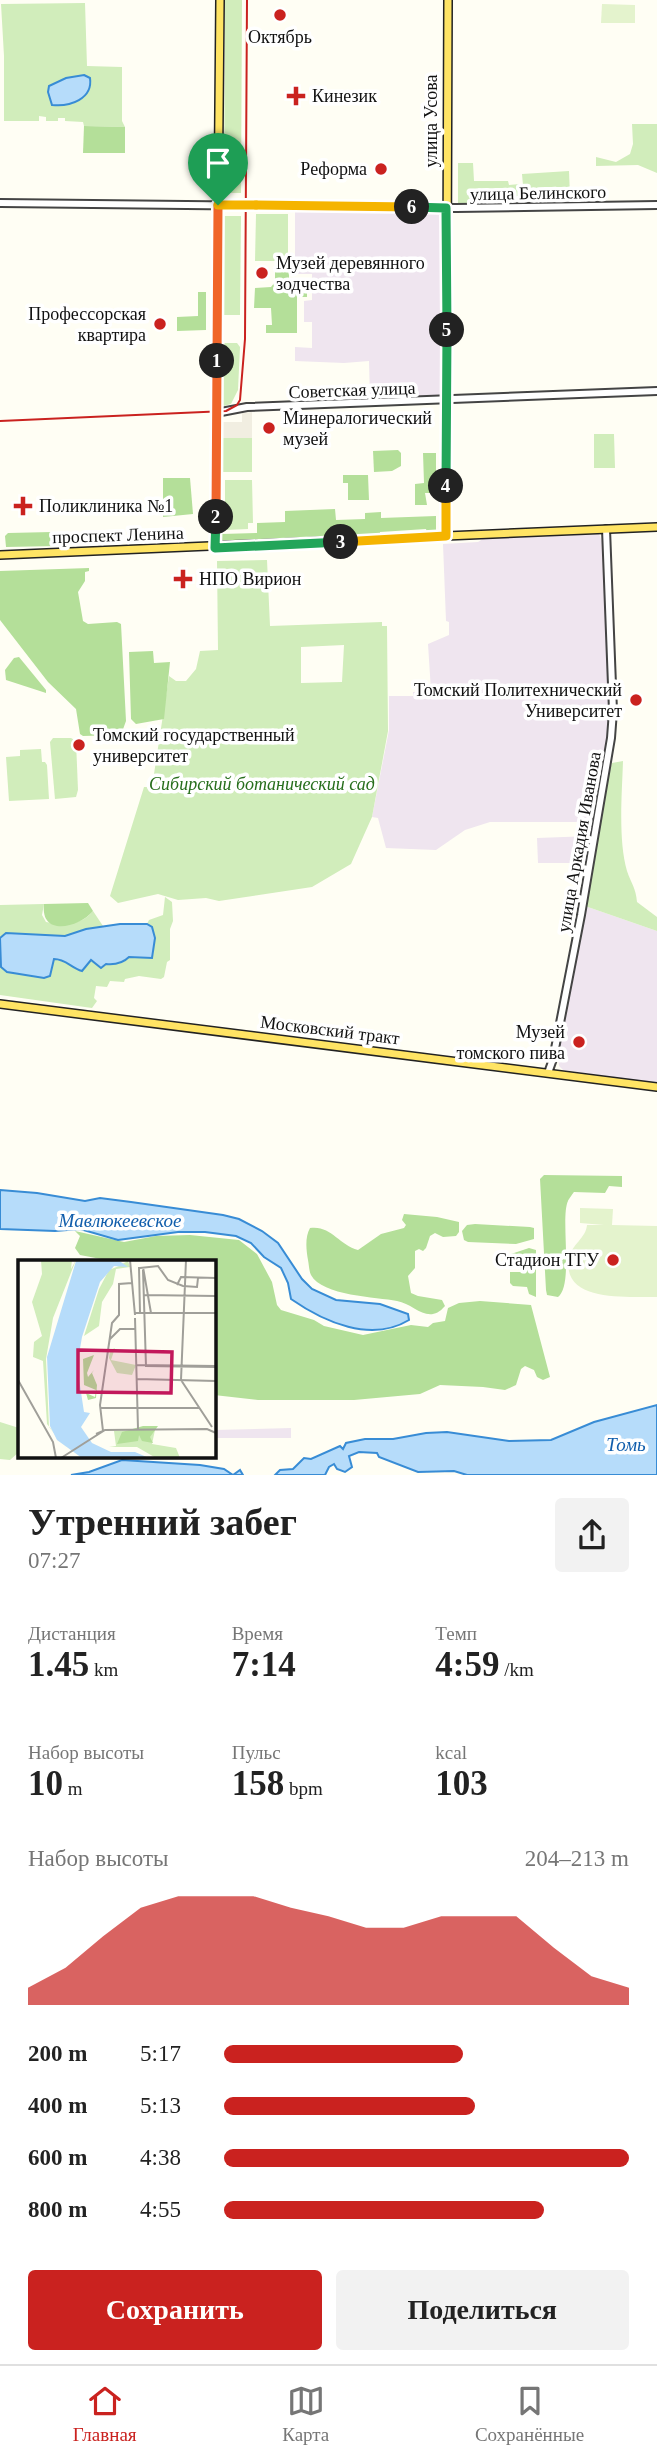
<!DOCTYPE html>
<html lang="ru">
<head>
<meta charset="utf-8">
<style>
  body { margin:0; font-family:"Times New Roman",serif; background:#f2f2f2; color:#222; height:100vh; display:flex; flex-direction:column; font-size:26px; white-space:nowrap }
  * { box-sizing:border-box; margin:0 }
  p { font-size:23px; color:#767676 }
  .icon { flex:none; width:38px; height:38px; fill:none; stroke:currentColor; stroke-width:2; stroke-linecap:round; stroke-linejoin:round }
  .map { position:relative; height:1475px; overflow:hidden }
  .panel { display:flex; flex-direction:column; background:#fff; flex:1 }
  .panel>* { flex:none }
  .pin { position:absolute; display:grid; place-items:center; width:60px; height:60px; color:#fff; margin:-72px -30px; border-radius:50% 50% 50% 0; rotate:-45deg; box-shadow:0 0 7px #0007 }
  .pin .icon { rotate:45deg }
  .km { position:absolute; width:35px; height:35px; margin:-18px; border-radius:50%; background:#222; color:#fff; font-size:19px; line-height:35px; text-align:center }
  .round { display:grid; place-items:center; flex:none; width:74px; height:74px; border-radius:7px; background:#f2f2f2 }
  .summary { display:flex; align-items:center; justify-content:space-between; height:119px; padding:0 28px }
  h1 { font-size:38px; font-weight:700; line-height:52px }
  .figures { display:grid; grid-template-columns:repeat(3,1fr); gap:10px; height:119px; padding:7px 28px }
  .figures div { display:grid; align-content:center }
  .figures b { font-size:35px; font-weight:700 }
  .figures small { font-size:19px; font-weight:400 }
  .figures p { font-size:19px }
  .chart { height:196px; padding:14px 28px }
  .chart p { display:flex; justify-content:space-between }
  .chart svg { width:100%; height:126px; margin-top:7px; fill:#ca221f; opacity:.7 }
  .primary-button { display:flex; gap:14px; margin-top:auto; padding:14px 28px }
  .primary-button a { flex:1; height:80px; border-radius:7px; background:#ca221f; color:#fff; font-size:28px; font-weight:700; line-height:80px; text-align:center }
  .primary-button a+a { background:#f2f2f2; color:#222 }
  ul { padding:0 28px; list-style:none; font-size:23px }
  li { display:grid; grid-template-columns:112px 84px 1fr; align-items:center; height:52px }
  li i { height:18px; border-radius:9px; background:#ca221f }
  .menu { display:flex; justify-content:space-around; align-items:center; height:98px; border-top:2px solid #e0e0e0; background:#fff; font-size:19px; color:#767676 }
  .menu a { display:grid; justify-items:center; gap:4px }
  .menu .active { color:#ca221f }
  .map>svg:first-child { display:block }
  .industrial { fill:#efe5ef }
  .green { fill:#d1edbb; fill-rule:evenodd }
  .forest { fill:#b4df99 }
  .pitch { fill:#e4f3cd }
  .plaza { fill:#f1eee1 }
  .water { fill:#b6dcfa; stroke:#388cd5; stroke-width:2 }
  .lines { fill:none; stroke-linecap:round; stroke-linejoin:round }
  .minor-casing { stroke:#444; stroke-width:10 }
  .major-casing { stroke:#222; stroke-width:10 }
  .minor { stroke:#fff; stroke-width:6 }
  .major { stroke:#ffe464; stroke-width:7 }
  .tram { stroke:#ca221f; stroke-width:2 }
  .split-1-casing { stroke:#fff; stroke-width:14 }
  .split-2-casing { stroke:#fff; stroke-width:14 }
  .split-3-casing { stroke:#fff; stroke-width:14 }
  .split-4-casing { stroke:#fff; stroke-width:14 }
  .split-5-casing { stroke:#fff; stroke-width:14 }
  .split-6-casing { stroke:#fff; stroke-width:14 }
  .split-7-casing { stroke:#fff; stroke-width:14 }
  .split-8-casing { stroke:#fff; stroke-width:14 }
  .split-1 { stroke:#f0652b; stroke-width:9 }
  .split-2 { stroke:#f0652b; stroke-width:9 }
  .split-3 { stroke:#22a559; stroke-width:9 }
  .split-4 { stroke:#f5b400; stroke-width:9 }
  .split-5 { stroke:#22a559; stroke-width:9 }
  .split-6 { stroke:#22a559; stroke-width:9 }
  .split-7 { stroke:#f5b400; stroke-width:9 }
  .split-8 { stroke:#f5b400; stroke-width:9 }
  .poi-dot { fill:#ca221f; stroke:#fff; stroke-width:2.5 }
  .labels { text-anchor:middle; stroke-width:7; stroke-linejoin:round; paint-order:stroke }
  .poi-label { font-size:18px; fill:#111; stroke:#fff; text-anchor:start }
  .street-label { font-size:18px; fill:#111; stroke:#fff }
  .park-label { font-size:18px; font-style:italic; fill:#276e1c; stroke:#fff }
  .water-label { font-size:19px; font-style:italic; fill:#115eac; stroke:#fff }
  .inset-road { fill:none; stroke:#a09f99; stroke-width:2 }
  .view { fill:#c2185b; fill-opacity:0.15; stroke:#c2185b; stroke-width:3.5 }
  .inset-edge { fill:none; stroke:#111; stroke-width:3.5 }
</style>
</head>
<body>
<div class="map">
<svg width="657" height="1475" viewBox="0 0 657 1475">
  <rect width="100%" height="100%" fill="#fffef4"/>
  <!-- industrial -->
  <g class="industrial">
    <polygon points="295,210 440,212 441,392 439,396 370,399 369,361 344,363 295,361 295,347 312,348 312,322 304,322 304,301 312,300 312,274 295,274"/>
    <polygon points="599,534 603,544 609,711 605,756 593,822 490,822 465,830 436,850 386,848 378,818 372,817 389,730 389,696 413,696 413,692 431,691 428,644 449,635 449,622 446,621 443,544 478,542 483,539"/>
    <polygon points="591,836 587,863 538,863 537,838"/>
    <polygon points="585,906 657,931 657,1083 563,1070 559,1066 558,1054"/>
    <polygon points="291,1428 291,1438 214,1438 214,1430"/>
  </g>
  <!-- green -->
  <g class="green">
    <polygon points="225,0 242,0 241,193 224,193"/>
    <polygon points="85,3 87,66 122,67 122,121 125,127 84,126 83,122 65,121 65,118 58,118 58,121 46,121 46,117 39,116 39,121 4,121 4,56 1,4"/>
    <polygon points="632,124 657,124 657,173 638,165 596,166 596,157 616,162 630,154 633,144"/>
    <polygon points="458,163 473,163 474,181 508,181 509,185 520,184 519,202 458,205"/>
    <polygon points="569,171 570,196 524,197 522,174"/>
    <polygon points="256,214 288,214 288,261 255,261"/>
    <polygon points="224,216 241,216 240,315 224,315 223,310"/>
    <polygon points="225,343 237,343 240,347 238,390 231,404 224,406 222,403 222,347"/>
    <polygon points="594,434 614,434 615,468 594,468"/>
    <rect x="222" y="438" width="30" height="34"/>
    <polygon points="225,480 252,480 253,523 248,523 248,529 225,530"/>
    <path d="M267,560L270,626L382,622V626H387L388,731L372,817L351,864L312,887L219,901L206,898L178,900L158,894L118,903L110,896L144,787H152L169,676L176,681H186L196,669L200,651L218,650L217,561ZM344,645L342,682L301,683V647Z"/>
    <polygon points="53,738 71,738 76,741 78,790 76,797 55,799 50,742"/>
    <polygon points="41,749 42,762 45,762 47,765 49,799 9,801 6,757 20,756 20,750"/>
    <path d="M623,761C622,794 618,840 627,871C631,883 636,888 637,902L657,917V931L585,906L607,780L612,763Z"/>
    <path d="M165,897L172,902L173,921L170,929V960L167,962L164,977L161,979L139,976L125,979L124,982L110,981L107,987L96,986L94,998L97,1001L92,1008L0,995V954L3,970L45,978L53,959L70,963L77,969L84,970L90,960L97,965C109,963 121,967 129,957L153,956L155,938L150,925L147,924L149,920L163,915Z"/>
    <path d="M44,904L42,915L46,922C63,925 81,926 93,911L103,926L65,936L6,933L0,938V905Z"/>
    <polygon points="0,1422 19,1428 19,1452 10,1460 0,1459"/>
  </g>
  <!-- forest -->
  <g class="forest">
    <polygon points="84,126 125,127 125,153 83,153"/>
    <polygon points="275,264 289,264 289,283 307,283 307,297 297,297 297,333 266,333 266,325 272,325 271,308 254,308 255,288 271,287 275,282"/>
    <polygon points="198,292 206,292 206,330 177,331 177,317 198,316"/>
    <polygon points="398,450 401,453 401,466 392,471 374,472 373,451"/>
    <polygon points="423,453 436,453 436,493 425,493 427,505 415,505 415,484 424,483"/>
    <polygon points="343,475 368,475 369,500 348,500 348,483 343,483"/>
    <polygon points="163,478 190,478 193,514 163,517"/>
    <polygon points="335,509 336,520 365,519 365,513 381,512 381,518 436,516 436,532 427,533 426,529 380,532 380,535 228,542 222,540 222,534 257,533 257,523 285,522 285,511"/>
    <polygon points="52,532 57,538 56,546 6,547 5,536 8,533"/>
    <polygon points="89,568 89,571 85,572 85,581 78,592 83,621 88,624 117,622 121,624 126,721 122,732 118,735 83,736 80,734 76,709 48,682 0,620 0,571"/>
    <polygon points="153,651 154,663 170,662 164,719 136,724 131,719 129,652"/>
    <polygon points="19,657 46,690 46,693 6,680 5,670 14,658"/>
    <path d="M88,903L93,911C80,927 40,938 44,904Z"/>
    <path d="M544,1175L622,1176V1187L609,1186L605,1193L574,1192C574,1192 568,1200 568,1201C560,1218 574,1285 558,1297L547,1295L546,1290L540,1179Z"/>
    <path d="M404,1214L437,1217L459,1222V1232L456,1236L443,1237L435,1233L430,1236L426,1248L423,1251L419,1249L415,1251V1268L408,1276L411,1293L418,1296L442,1300L445,1306C428,1326 415,1304 397,1301C377,1297 322,1296 311,1275C309,1271 309,1265 308,1260C306,1249 305,1237 310,1228C331,1225 339,1245 358,1250L381,1234L404,1228L406,1225L402,1220Z"/>
    <polygon points="475,1224 530,1227 534,1228 534,1239 516,1244 468,1242 464,1240 462,1231 467,1225"/>
    <polygon points="75,1231 124,1242 156,1236 190,1235 239,1240 257,1254 272,1282 277,1305 281,1310 314,1320 324,1326 363,1335 411,1325 428,1327 433,1323 445,1321 448,1308 459,1303 480,1301 531,1305 550,1377 543,1380 537,1377 534,1370 525,1366 521,1369 516,1385 505,1390 483,1387 440,1385 420,1394 354,1400 258,1400 214,1395 214,1262 103,1261 101,1259 80,1255 75,1248 80,1236"/>
    <polygon points="529,1248 536,1250 536,1297 529,1294 527,1287 513,1286 510,1283 510,1272 524,1272 526,1269 523,1266 513,1262 511,1254"/>
  </g>
  <!-- pitch -->
  <g class="pitch">
    <polygon points="602,4 635,5 635,23 601,23"/>
    <path d="M580,1208L613,1209L612,1225L657,1226V1297C630,1296 561,1304 569,1258C572,1244 586,1238 587,1225H604L580,1223Z"/>
  </g>
  <!-- plaza -->
  <polygon class="plaza" points="252,412 252,438 222,438 222,422 242,422 242,413"/>
  <!-- water -->
  <g class="water">
    <path d="M84,75L90,78C93,99 70,107 52,105L48,92L49,86L66,78Z"/>
    <path d="M120,924H147L152,927L155,938L152,958L129,957C123,963 116,965 106,964L101,968L91,960L82,971C71,968 66,959 54,959L50,976L44,978L7,972L1,967L0,938L6,933L65,936L86,929Z"/>
    <path d="M0,1190L37,1193L85,1201L100,1198L131,1202L223,1215L239,1219L262,1231L278,1243L302,1279L312,1289L336,1300L380,1304L408,1314L409,1320C371,1343 324,1322 291,1299L288,1283L281,1268L264,1257L251,1243L236,1236L205,1232H178L118,1240L80,1229L55,1231L0,1229Z"/>
    <polygon points="657,1405 657,1475 467,1475 454,1471 418,1472 379,1457 377,1453 359,1452 349,1456 352,1467 345,1472 337,1469 334,1464 329,1467 325,1475 275,1475 280,1470 293,1469 304,1458 311,1459 340,1446 343,1449 346,1443 365,1439 393,1439 426,1433 447,1432 509,1441 551,1440 594,1422"/>
    <polygon points="122,1460 200,1465 224,1469 233,1475 240,1470 243,1475 71,1475 89,1472"/>
  </g>
  <g class="lines">
    <defs>
      <g id="minor">
        <polyline points="0,203 456,208 657,205"/>
        <polyline points="216,413 247,407 657,391"/>
        <polyline points="548,1073 553,1059 581,915 611,738 613,711 606,529"/>
      </g>
      <g id="major">
        <polyline points="446,536 448,0"/>
        <polyline points="215,548 220,0"/>
        <polyline points="0,555 657,527"/>
        <polyline points="0,1004 657,1087"/>
      </g>
    </defs>
    <!-- minor casing -->
    <use href="#minor" class="minor-casing"/>
    <!-- major casing -->
    <use href="#major" class="major-casing"/>
    <!-- minor -->
    <use href="#minor" class="minor"/>
    <!-- major -->
    <use href="#major" class="major"/>
    <!-- tram -->
    <polyline class="tram" points="0,421 226,411 237,405 240,400 245,339 247,0"/>
  </g>
  <g class="lines">
    <defs>
      <polyline id="split-1" points="217,361 218,205"/>
      <polyline id="split-2" points="216,517 217,361"/>
      <polyline id="split-3" points="216,517 215,548 341,542"/>
      <polyline id="split-4" points="341,542 446,536 446,486"/>
      <polyline id="split-5" points="446,486 447,330"/>
      <polyline id="split-6" points="412,207 446,208 447,330"/>
      <polyline id="split-7" points="256,205 412,207"/>
      <polyline id="split-8" points="218,205 256,205"/>
    </defs>
    <!-- split-1 casing -->
    <use href="#split-1" class="split-1-casing"/>
    <!-- split-2 casing -->
    <use href="#split-2" class="split-2-casing"/>
    <!-- split-3 casing -->
    <use href="#split-3" class="split-3-casing"/>
    <!-- split-4 casing -->
    <use href="#split-4" class="split-4-casing"/>
    <!-- split-5 casing -->
    <use href="#split-5" class="split-5-casing"/>
    <!-- split-6 casing -->
    <use href="#split-6" class="split-6-casing"/>
    <!-- split-7 casing -->
    <use href="#split-7" class="split-7-casing"/>
    <!-- split-8 casing -->
    <use href="#split-8" class="split-8-casing"/>
    <!-- split-1 -->
    <use href="#split-1" class="split-1"/>
    <!-- split-2 -->
    <use href="#split-2" class="split-2"/>
    <!-- split-3 -->
    <use href="#split-3" class="split-3"/>
    <!-- split-4 -->
    <use href="#split-4" class="split-4"/>
    <!-- split-5 -->
    <use href="#split-5" class="split-5"/>
    <!-- split-6 -->
    <use href="#split-6" class="split-6"/>
    <!-- split-7 -->
    <use href="#split-7" class="split-7"/>
    <!-- split-8 -->
    <use href="#split-8" class="split-8"/>
  </g>
  <!-- markers -->
  <g class="poi-dot">
    <circle cx="280" cy="15" r="7"/>
    <path d="M292.5 85.5h7v7h7v7h-7v7h-7v-7h-7v-7h7z"/>
    <circle cx="381" cy="169" r="7"/>
    <circle cx="262" cy="273" r="7"/>
    <circle cx="160" cy="324" r="7"/>
    <circle cx="269" cy="428" r="7"/>
    <path d="M19.5 495.5h7v7h7v7h-7v7h-7v-7h-7v-7h7z"/>
    <path d="M179.5 568.5h7v7h7v7h-7v7h-7v-7h-7v-7h7z"/>
    <circle cx="636" cy="700" r="7"/>
    <circle cx="79" cy="745" r="7"/>
    <circle cx="579" cy="1042" r="7"/>
    <circle cx="613" cy="1260" r="7"/>
  </g>
  <g class="labels">
    <!-- poi labels -->
    <g class="poi-label">
      <text x="280" y="43" text-anchor="middle">Октябрь</text>
      <text x="312" y="102">Кинезик</text>
      <text x="367" y="175" text-anchor="end">Реформа</text>
      <text x="276" y="269">Музей деревянного<tspan x="276" dy="21">зодчества</tspan></text>
      <text x="146" y="320" text-anchor="end">Профессорская<tspan x="146" dy="21">квартира</tspan></text>
      <text x="283" y="424">Минералогический<tspan x="283" dy="21">музей</tspan></text>
      <text x="39" y="512">Поликлиника №1</text>
      <text x="199" y="585">НПО Вирион</text>
      <text x="622" y="696" text-anchor="end">Томский Политехнический<tspan x="622" dy="21">Университет</tspan></text>
      <text x="93" y="741">Томский государственный<tspan x="93" dy="21">университет</tspan></text>
      <text x="565" y="1038" text-anchor="end">Музей<tspan x="565" dy="21">томского пива</tspan></text>
      <text x="599" y="1266" text-anchor="end">Стадион ТГУ</text>
    </g>
    <!-- street labels -->
    <g class="street-label">
      <text transform="translate(431 121) rotate(-90)" y="6">улица Усова</text>
      <text transform="translate(538 193) rotate(-1)" y="6">улица Белинского</text>
      <text transform="translate(352 390) rotate(-2)" y="6">Советская улица</text>
      <text transform="translate(118 535) rotate(-2)" y="6">проспект Ленина</text>
      <text transform="translate(579 842) rotate(-80)" y="6">улица Аркадия Иванова</text>
      <text transform="translate(330 1030) rotate(7)" y="6">Московский тракт</text>
    </g>
    <!-- park labels -->
    <g class="park-label">
      <text x="262" y="790">Сибирский ботанический сад</text>
    </g>
    <!-- water labels -->
    <g class="water-label">
      <text x="120" y="1227">Мавлюкеевское</text>
      <text x="626" y="1451">Томь</text>
    </g>
  </g>
  <!-- overview -->
  <g transform="translate(18 1260)">
    <rect width="198" height="198" fill="#fffef4"/>
    <path d="M23,0H54L53,9L58,0L35,58L28,99L31,167L50,190L29,164L25,101L15,97L16,82L24,76L14,42L24,14ZM100,0L102,5L110,1L112,7L98,9L95,24L84,42L81,66L66,76L81,29L91,10L101,6ZM97,88L93,100L118,105L114,115L99,113L91,98L92,90ZM137,170L134,184L158,188L162,198H138L119,187H91L98,186L96,171Z" fill="#d1edbb"/>
    <path d="M76,95L69,113L70,117L76,110L74,113L79,125L78,138L70,140L68,133L77,137L78,130L66,125L65,99ZM125,166H140L132,177L135,183L124,181L121,175L120,181L99,184L104,172Z" fill="#b4df99"/>
    <path d="M100,0L110,7L96,6L82,22L64,77L59,106L66,152L72,153L63,167L74,183L93,192H117L131,198H64L39,180L32,166L29,97L58,1Z" fill="#b6dcfa"/>
    <path class="inset-road" d="M112,0L117,55M168,0L163,120L194,167M121,7L122,53M125,7L133,53M122,8L140,6L150,20L165,26L179,27L180,18M125,10L128,106L198,107M159,25L163,17L198,18M126,35L198,36M117,53H198M117,58L120,169M92,79L102,69H118M119,105L198,106M119,119L198,121M0,120L35,182L38,198M82,148H181M78,174L85,171L82,145L94,63L101,55V24L114,23M43,198L87,170L189,169L198,173"/>
    <path class="view" d="M60,90L154,92L153,133L60,132Z"/>
    <rect width="198" height="198" class="inset-edge"/>
  </g>
</svg>
<div class="pin" style="left:218px;top:205px;background:#1e9e55"><svg class="icon" aria-label="arrive" viewBox="0 0 24 24"><path d="M6 21V4h12l-3 4 3 4H6"/></svg></div>
<b class="km" style="left:217px;top:361px">1</b>
<b class="km" style="left:216px;top:517px">2</b>
<b class="km" style="left:341px;top:542px">3</b>
<b class="km" style="left:446px;top:486px">4</b>
<b class="km" style="left:447px;top:330px">5</b>
<b class="km" style="left:412px;top:207px">6</b>
</div>
<section class="panel">
<div class="summary"><div><h1>Утренний забег</h1><p>07:27</p></div><a class="round"><svg class="icon" aria-label="share" viewBox="0 0 24 24"><path d="M12 15V3M7 8l5-5 5 5M5 13v7h14v-7"/></svg></a></div>
<div class="figures">
<div><p>Дистанция</p><b>1.45<small> km</small></b></div>
<div><p>Время</p><b>7:14</b></div>
<div><p>Темп</p><b>4:59<small> /km</small></b></div>
</div>
<div class="figures">
<div><p>Набор высоты</p><b>10<small> m</small></b></div>
<div><p>Пульс</p><b>158<small> bpm</small></b></div>
<div><p>kcal</p><b>103</b></div>
</div>
<div class="chart"><p><span>Набор высоты</span>204–213 m</p>
<svg viewBox="0 0 160 44" preserveAspectRatio="none"><path d="M0 44V38L10 31L20 20L30 10L40 6L50 6L60 6L70 10L80 13L90 17L100 17L110 13L120 13L130 13L140 24L150 34L160 38V44z"/></svg>
</div>
<ul>
<li><b>200 m</b>5:17<i style="width:59%"></i></li>
<li><b>400 m</b>5:13<i style="width:62%"></i></li>
<li><b>600 m</b>4:38<i style="width:100%"></i></li>
<li><b>800 m</b>4:55<i style="width:79%"></i></li>
</ul>
<div class="primary-button"><a>Сохранить</a><a>Поделиться</a></div>
</section>
<nav class="menu">
<a class="active"><svg class="icon" aria-label="home" viewBox="0 0 24 24"><path d="M3 11l9-7 9 7M6 9v11h12V9"/></svg>Главная</a>
<a><svg class="icon" aria-label="map" viewBox="0 0 24 24"><path d="M3 6l6-2 6 2 6-2v14l-6 2-6-2-6 2zM9 4v14M15 6v14"/></svg>Карта</a>
<a><svg class="icon" aria-label="saved" viewBox="0 0 24 24"><path d="M7 4h10v16l-5-4-5 4z"/></svg>Сохранённые</a>
</nav>
</body>
</html>
